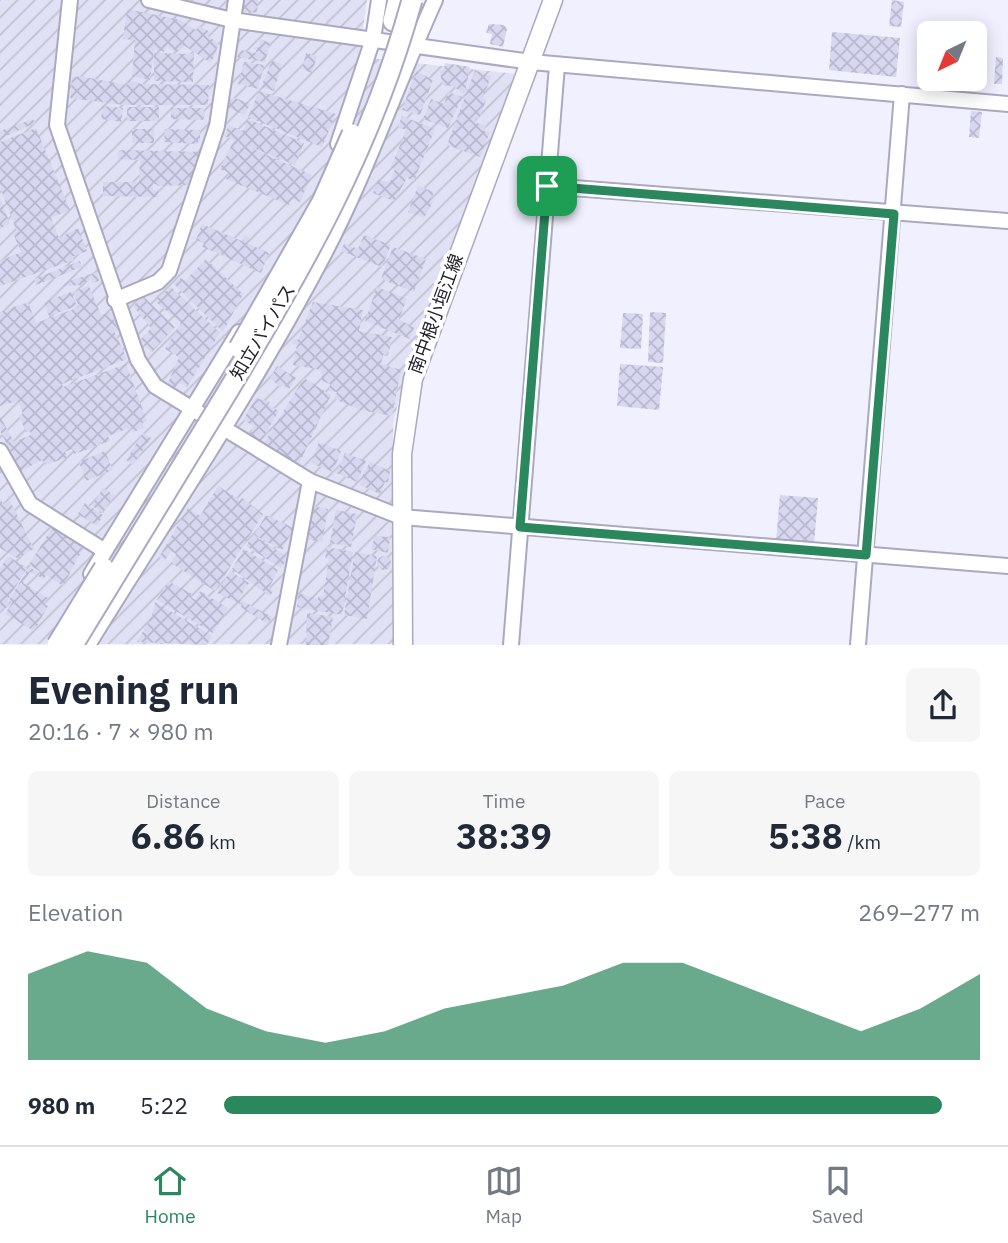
<!DOCTYPE html>
<html lang="en">
<head>
<meta charset="utf-8">
<style>
  body { margin:0; font-family:"IBM Plex Sans","Noto Sans JP",sans-serif; background:#f6f6f7; color:#1f2937; height:100vh; display:flex; flex-direction:column; font-size:26px; white-space:nowrap }
  * { box-sizing:border-box; margin:0 }
  p { font-size:23px; color:#747a83 }
  .icon { flex:none; width:38px; height:38px; fill:none; stroke:currentColor; stroke-width:2; stroke-linecap:round; stroke-linejoin:round }
  .map { position:relative; height:645px; overflow:hidden }
  .sheet { display:flex; flex-direction:column; background:#fff; flex:1 }
  .sheet>* { flex:none }
  .needle { width:46px; rotate:223deg }
  .tools { position:absolute; left:917px; top:21px; display:grid; gap:14px }
  .tools a { display:grid; place-items:center; width:70px; height:70px; border-radius:10px; background:#fff; box-shadow:0 4px 18px #0003; font-size:35px }
  .pin { position:absolute; display:grid; place-items:center; width:60px; height:60px; color:#fff; margin:-30px; border-radius:14px; box-shadow:0 4px 10px #0006 }
  .round { display:grid; place-items:center; flex:none; width:74px; height:74px; border-radius:10px; background:#f6f6f7 }
  .overview { display:flex; align-items:center; justify-content:space-between; height:119px; padding:0 28px }
  h1 { font-size:38px; font-weight:800; line-height:52px }
  .metrics { display:grid; grid-template-columns:repeat(3,1fr); gap:10px; height:119px; padding:7px 28px }
  .metrics div { display:grid; align-content:center; border-radius:10px; background:#f6f6f7; text-align:center }
  .metrics b { font-size:35px; font-weight:800 }
  .metrics small { font-size:19px; font-weight:400 }
  .metrics p { font-size:19px }
  .chart { height:196px; padding:14px 28px }
  .chart p { display:flex; justify-content:space-between }
  .chart svg { width:100%; height:126px; margin-top:7px; fill:#2a875e; opacity:.7 }
  ul { padding:0 28px; list-style:none; font-size:23px }
  li { display:grid; grid-template-columns:112px 84px 1fr; align-items:center; height:52px }
  li i { height:18px; border-radius:9px; background:#2a875e }
  .tab-bar { display:flex; justify-content:space-around; align-items:center; height:98px; border-top:2px solid #e0e1e3; background:#fff; font-size:19px; color:#747a83 }
  .tab-bar a { display:grid; justify-items:center; gap:4px }
  .tab-bar .current { color:#2a875e }
  .map>svg:first-child { display:block }
  .industrial { fill:url(#industrial-furrows) }
  .building { fill:url(#building-cross-hatch) }
  .lines { fill:none; stroke-linecap:round; stroke-linejoin:round }
  .minor-casing { stroke:#a9a9c1; stroke-width:18 }
  .major-casing { stroke:#a9a9c1; stroke-width:21 }
  .highway-casing { stroke:#a9a9c1; stroke-width:23 }
  .minor { stroke:#fff; stroke-width:14 }
  .major { stroke:#fff; stroke-width:18 }
  .highway { stroke:#fff; stroke-width:19 }
  .highway-bridge-casing { stroke:#a9a9c1; stroke-width:23; stroke-linecap:butt }
  .highway-bridge { stroke:#fff; stroke-width:19 }
  .route-casing { stroke:#fff; stroke-width:14 }
  .route { stroke:#2a875e; stroke-width:9 }
  .labels { text-anchor:middle; stroke-width:7; stroke-linejoin:round; paint-order:stroke }
  .street-label { font-size:18px; fill:#21212a; stroke:#fff }
</style>
</head>
<body>
<div class="map">
<svg width="1008" height="645" viewBox="0 0 1008 645">
  <defs>
    <pattern id="industrial-furrows" width="10" height="10" patternUnits="userSpaceOnUse" patternTransform="scale(1.75)"><rect width="10" height="10" fill="#e0e1f4"/><path d="M-1 1l2-2M0 10L10 0M9 11l2-2" fill="none" stroke="#c0c1d1"/></pattern>
    <pattern id="building-cross-hatch" width="8" height="8" patternUnits="userSpaceOnUse" patternTransform="scale(1.75)"><rect width="8" height="8" fill="#d7d8f0"/><path d="M0 0l8 8M0 8l8-8" fill="none" stroke="#b8b9ce"/></pattern>
  </defs>
  <rect width="100%" height="100%" fill="#f0f0ff"/>
  <!-- industrial -->
  <polygon class="industrial" points="0,0 367,0 359,57 518,74 423,323 406,371 393,424 396,644 0,644"/>
  <!-- building -->
  <g class="building">
    <polygon points="245,0 258,0 257,13 242,11"/>
    <polygon points="892,0 904,2 901,27 889,26"/>
    <polygon points="127,9 180,20 196,30 199,26 210,32 208,36 219,44 211,63 183,45 177,52 167,46 164,52 154,49 150,80 132,76 135,40 123,39"/>
    <polygon points="489,24 504,25 507,29 503,47 490,44 492,34 486,33"/>
    <polygon points="832,32 900,38 896,77 829,70"/>
    <polygon points="260,39 270,43 265,62 237,57 241,50 257,53 254,47 258,48"/>
    <polygon points="154,53 194,54 193,82 154,81"/>
    <polygon points="306,53 317,56 312,73 302,69"/>
    <polygon points="996,57 1003,58 1002,84 994,84"/>
    <polygon points="272,61 282,64 274,91 261,87"/>
    <polygon points="244,62 264,65 258,89 238,84"/>
    <polygon points="445,63 470,67 466,88 461,87 467,89 464,94 453,86 442,85 440,70 444,70"/>
    <polygon points="475,70 491,76 483,98 486,100 479,119 476,118 474,122 486,126 484,131 490,132 480,157 447,145"/>
    <polygon points="416,71 433,80 420,115 402,110"/>
    <polygon points="79,76 127,85 129,80 141,84 209,85 208,105 124,105 70,98 72,78"/>
    <polygon points="259,91 336,114 322,147 248,117"/>
    <polygon points="448,92 462,97 448,128 423,119 431,99 444,104"/>
    <polygon points="233,97 250,104 245,115 228,108"/>
    <polygon points="102,106 123,108 121,122 101,119"/>
    <rect x="127" y="107" width="32" height="14"/>
    <polygon points="171,108 203,108 205,115 203,120 171,119"/>
    <polygon points="971,111 982,112 979,138 969,137"/>
    <polygon points="402,116 435,129 414,181 407,178 394,201 373,193 378,180 390,182 395,169 391,167 406,130 398,127"/>
    <polygon points="33,119 35,123 0,139 0,131"/>
    <polygon points="248,119 304,143 295,165 238,142 312,175 300,202 292,199 289,205 226,179 229,173 220,169 234,140 224,136 229,125 243,131"/>
    <polygon points="36,128 70,210 51,218 59,238 78,228 87,251 72,257 74,260 0,286 0,261 21,252 13,233 17,232 0,187 0,142"/>
    <rect x="132" y="129" width="22" height="14"/>
    <polygon points="165,129 200,130 200,139 197,144 164,142"/>
    <polygon points="118,150 205,152 194,182 189,185 159,186 153,183 153,190 158,190 158,197 103,196 103,182 139,182 140,160 118,159"/>
    <polygon points="418,186 434,192 430,201 433,202 424,218 408,212"/>
    <polygon points="0,198 10,224 0,228"/>
    <polygon points="202,224 242,241 244,235 250,238 247,243 269,253 261,273 221,255 224,245 220,254 202,247 204,243 196,240"/>
    <polygon points="364,235 391,245 382,267 341,251 344,244 358,249"/>
    <polygon points="393,247 426,259 414,292 381,279"/>
    <polygon points="206,259 243,294 223,332 173,283 181,278 185,281"/>
    <polygon points="80,261 82,267 36,285 34,279"/>
    <polygon points="97,272 99,281 92,283 91,279 81,285 63,286 69,281"/>
    <polygon points="89,286 101,315 111,312 118,330 114,331 127,359 62,384 63,387 126,364 147,421 142,423 144,428 133,432 132,427 108,436 110,441 101,444 99,439 100,445 74,454 72,449 65,452 68,457 46,465 42,460 21,471 0,431 0,416 14,442 31,435 30,431 26,432 19,416 23,414 18,401 0,406 0,312 28,302 36,323 79,307 73,292"/>
    <polygon points="171,287 220,333 187,387 180,383 173,389 167,385 179,357 165,349 181,323 157,303 157,298"/>
    <polygon points="377,287 407,299 399,319 414,328 410,339 365,321"/>
    <polygon points="71,292 77,306 49,316 44,302"/>
    <polygon points="143,296 175,327 152,352 140,340 151,328 133,306"/>
    <polygon points="313,302 363,310 359,331 392,337 389,352 387,356 383,355 381,364 401,370 392,416 361,410 334,399 337,392 329,391 330,384 322,381 321,370 293,365 297,345 292,344 293,339 298,340"/>
    <polygon points="650,312 666,313 663,363 648,362"/>
    <polygon points="623,313 643,314 641,349 620,348"/>
    <polygon points="620,364 663,367 659,410 617,406"/>
    <polygon points="277,366 296,378 289,389 283,385 281,388 270,378"/>
    <polygon points="304,378 331,395 299,464 264,443"/>
    <polygon points="256,398 270,402 268,405 279,411 261,441 250,434 254,426 243,420"/>
    <polygon points="143,433 151,438 133,465 126,460"/>
    <polygon points="319,442 341,451 333,472 311,463"/>
    <polygon points="105,451 113,470 86,481 79,462"/>
    <polygon points="345,453 366,461 357,482 336,473"/>
    <polygon points="370,462 390,471 388,483 385,482 380,494 360,485 363,474"/>
    <polygon points="218,486 240,500 241,497 263,514 215,591 171,563 176,554 171,551 165,560 159,557 188,508 200,516"/>
    <polygon points="103,488 114,495 103,513 92,506"/>
    <polygon points="780,495 818,498 814,544 776,541"/>
    <polygon points="0,498 3,504 10,501 34,549 17,558 0,548"/>
    <polygon points="85,503 103,515 97,526 78,514"/>
    <polygon points="312,506 328,509 322,542 306,539"/>
    <polygon points="336,510 357,514 351,547 330,543"/>
    <polygon points="266,515 294,528 282,550 254,535"/>
    <polygon points="53,526 85,545 63,586 46,575 44,579 38,576 41,572 29,565"/>
    <polygon points="253,535 288,557 281,568 246,546"/>
    <polygon points="375,536 390,537 388,553 371,549"/>
    <polygon points="327,547 353,552 342,615 297,607 298,593 318,599 318,596 323,596 329,559 325,558"/>
    <polygon points="244,549 278,570 269,588 273,591 270,596 232,569"/>
    <polygon points="355,552 377,556 367,619 344,615"/>
    <polygon points="8,556 27,568 7,601 9,603 5,609 3,608 0,612 0,569"/>
    <circle cx="384" cy="563" r="7"/>
    <polygon points="29,567 38,572 36,575 30,572 23,583 48,598 44,604 48,606 34,631 5,614 12,603 9,600"/>
    <polygon points="230,571 249,583 239,599 272,617 268,624 240,607 242,605 217,593"/>
    <polygon points="168,581 192,594 191,597 195,600 200,591 228,608 213,633 157,600"/>
    <polygon points="155,602 212,636 207,645 137,642 152,616"/>
    <polygon points="307,613 333,617 328,645 306,645"/>
  </g>
  <g class="lines">
    <defs>
      <g id="minor">
        <polyline points="70,0 57,125 138,360 155,386 310,481 401,517 1008,566"/>
        <polyline points="149,0 232,20 531,62 1008,104"/>
        <polyline points="338,144 373,39 379,0"/>
        <polyline points="547,186 1008,221"/>
        <polyline points="115,300 158,282 169,271 217,126 236,0"/>
        <polyline points="0,451 30,504 105,551"/>
        <polyline points="91,574 239,332"/>
        <path d="M88,645C167,517 252,391 322,258C366,175 396,86 435,0"/>
        <polyline points="279,645 310,481"/>
        <polyline points="511,645 557,65"/>
        <polyline points="858,645 902,94"/>
      </g>
      <polyline id="major" points="403,645 402,454 413,379 553,0"/>
      <polyline id="highway" points="393,21 398,0"/>
    </defs>
    <!-- minor casing -->
    <use href="#minor" class="minor-casing"/>
    <!-- major casing -->
    <use href="#major" class="major-casing"/>
    <!-- highway casing -->
    <use href="#highway" class="highway-casing"/>
    <!-- minor -->
    <use href="#minor" class="minor"/>
    <!-- major -->
    <use href="#major" class="major"/>
    <!-- highway -->
    <use href="#highway" class="highway"/>
    <defs>
      <g id="highway-bridge">
        <polyline points="239,348 322,202 352,134"/>
        <polyline points="57,645 104,568"/>
        <path d="M73,645C124,562 175,479 225,396C303,267 372,147 412,0"/>
      </g>
    </defs>
    <!-- highway-bridge casing -->
    <use href="#highway-bridge" class="highway-bridge-casing"/>
    <!-- highway-bridge -->
    <use href="#highway-bridge" class="highway-bridge"/>
  </g>
  <g class="lines">
    <defs>
      <polygon id="route" points="547,186 894,214 866,555 520,527"/>
    </defs>
    <!-- route casing -->
    <use href="#route" class="route-casing"/>
    <!-- route -->
    <use href="#route" class="route"/>
  </g>
  <g class="labels">
    <!-- street labels -->
    <g class="street-label">
      <text transform="translate(436 314) rotate(-70)" y="6">南中根小垣江線</text>
      <text transform="translate(263 332) rotate(-59)" y="6">知立バイパス</text>
    </g>
  </g>
</svg>
<div class="tools">
<a><svg class="needle" viewBox="-14 -14 28 28"><path d="M0-13l5 13h-10z" fill="#e53935"/><path d="M0 13l5-13h-10z" fill="#747a83"/></svg></a>
</div>
<div class="pin" style="left:547px;top:186px;background:#1e9e55"><svg class="icon" aria-label="arrive" viewBox="0 0 24 24"><path d="M6 21V4h12l-3 4 3 4H6"/></svg></div>
</div>
<section class="sheet">
<div class="overview"><div><h1>Evening run</h1><p>20:16 · 7 × 980 m</p></div><a class="round"><svg class="icon" aria-label="share" viewBox="0 0 24 24"><path d="M12 15V3M7 8l5-5 5 5M5 13v7h14v-7"/></svg></a></div>
<div class="metrics">
<div><p>Distance</p><b>6.86<small> km</small></b></div>
<div><p>Time</p><b>38:39</b></div>
<div><p>Pace</p><b>5:38<small> /km</small></b></div>
</div>
<div class="chart"><p><span>Elevation</span>269–277 m</p>
<svg viewBox="0 0 160 44" preserveAspectRatio="none"><path d="M0 44V14L10 6L20 10L30 26L40 34L50 38L60 34L70 26L80 22L90 18L100 10L110 10L120 18L130 26L140 34L150 26L160 14V44z"/></svg>
</div>
<ul>
<li><b>980 m</b>5:22<i style="width:95%"></i></li>
</ul>
</section>
<nav class="tab-bar">
<a class="current"><svg class="icon" aria-label="home" viewBox="0 0 24 24"><path d="M3 11l9-7 9 7M6 9v11h12V9"/></svg>Home</a>
<a><svg class="icon" aria-label="map" viewBox="0 0 24 24"><path d="M3 6l6-2 6 2 6-2v14l-6 2-6-2-6 2zM9 4v14M15 6v14"/></svg>Map</a>
<a><svg class="icon" aria-label="saved" viewBox="0 0 24 24"><path d="M7 4h10v16l-5-4-5 4z"/></svg>Saved</a>
</nav>
</body>
</html>
